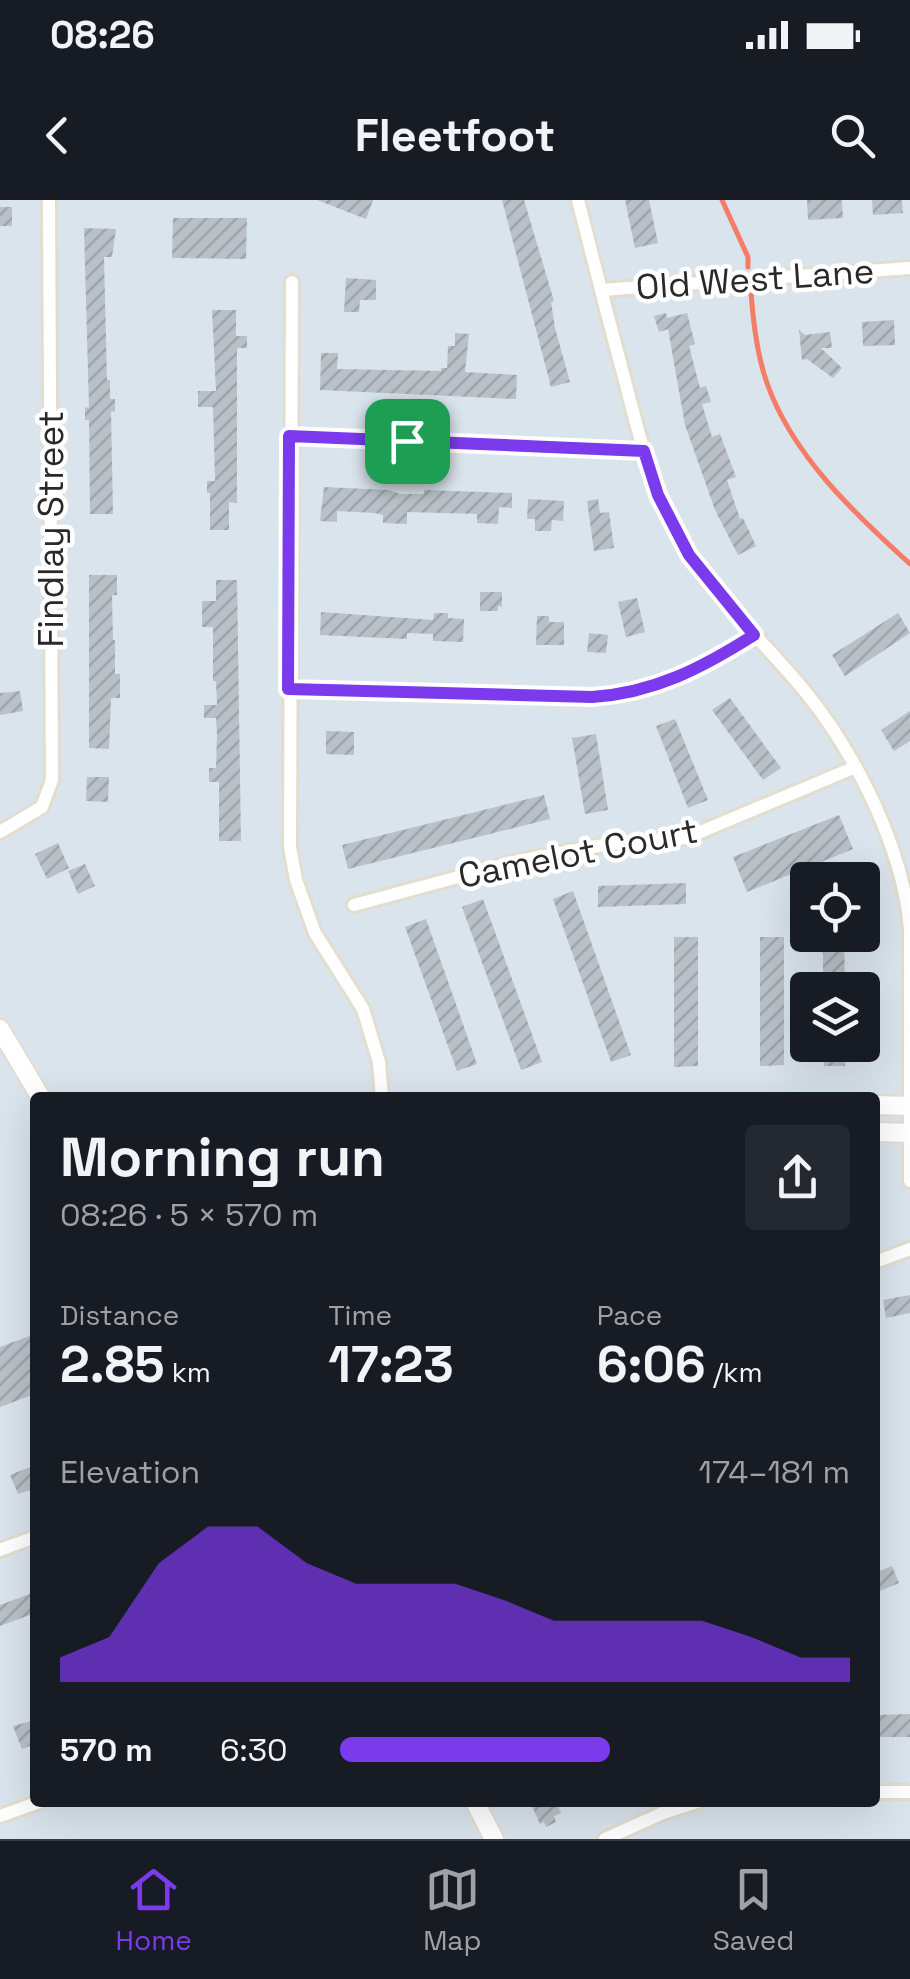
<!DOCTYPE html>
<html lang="en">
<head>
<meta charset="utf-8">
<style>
  body { margin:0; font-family:"Space Grotesk",sans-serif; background:#242831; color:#f1f3f6; height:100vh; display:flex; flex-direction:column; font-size:38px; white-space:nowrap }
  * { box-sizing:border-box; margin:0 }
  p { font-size:32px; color:#9ea1a6 }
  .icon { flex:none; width:55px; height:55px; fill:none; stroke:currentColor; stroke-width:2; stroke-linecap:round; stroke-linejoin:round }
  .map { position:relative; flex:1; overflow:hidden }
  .side { position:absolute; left:30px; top:892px; width:850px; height:715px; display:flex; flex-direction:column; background:#171b24; border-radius:10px; box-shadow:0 10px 40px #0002 }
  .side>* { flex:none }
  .buttons { position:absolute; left:790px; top:662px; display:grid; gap:20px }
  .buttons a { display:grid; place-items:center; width:90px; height:90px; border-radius:10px; background:#171b24; box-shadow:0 10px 40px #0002; font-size:50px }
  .pin { position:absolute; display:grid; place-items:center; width:85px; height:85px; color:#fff; margin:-42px; border-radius:20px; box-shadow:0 5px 15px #0006 }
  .round { display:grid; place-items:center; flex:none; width:105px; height:105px; border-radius:10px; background:#242831 }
  .headline { display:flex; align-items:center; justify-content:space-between; height:170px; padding:0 30px }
  h1 { font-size:55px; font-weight:600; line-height:75px }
  .metrics { display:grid; grid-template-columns:repeat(3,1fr); gap:15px; height:170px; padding:10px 30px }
  .metrics div { display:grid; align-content:center }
  .metrics b { font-size:50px; font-weight:600 }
  .metrics small { font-size:28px; font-weight:400 }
  .metrics p { font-size:28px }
  .chart { height:280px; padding:20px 30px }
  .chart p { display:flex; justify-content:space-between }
  .chart svg { width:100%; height:180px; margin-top:10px; fill:#7c3aed; opacity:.7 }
  ul { padding:0 30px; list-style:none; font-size:32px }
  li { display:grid; grid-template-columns:160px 120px 1fr; align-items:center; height:75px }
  li i { height:25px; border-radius:12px; background:#7c3aed }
  .status { display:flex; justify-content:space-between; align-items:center; height:70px; padding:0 50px; background:#171b24; direction:ltr }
  .status svg { height:28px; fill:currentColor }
  header { display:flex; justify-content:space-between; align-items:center; height:130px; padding:0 30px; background:#171b24; font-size:45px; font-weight:600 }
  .tabs { display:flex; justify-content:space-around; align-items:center; height:140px; border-top:2px solid #363941; background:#171b24; font-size:28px; color:#9ea1a6 }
  .tabs a { display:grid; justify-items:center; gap:5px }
  .tabs .selected { color:#7c3aed }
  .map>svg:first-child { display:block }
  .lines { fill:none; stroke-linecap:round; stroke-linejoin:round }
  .stream { stroke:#f57c67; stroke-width:5 }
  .building { fill:url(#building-hatch) }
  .street-casing { stroke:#e3ddcf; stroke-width:18 }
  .secondary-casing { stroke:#e3ddcf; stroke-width:22 }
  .street { stroke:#fff; stroke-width:12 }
  .secondary { stroke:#fff; stroke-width:18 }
  .route-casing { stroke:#fff; stroke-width:20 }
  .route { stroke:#7c3aed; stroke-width:12 }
  .labels { text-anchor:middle; stroke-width:9; stroke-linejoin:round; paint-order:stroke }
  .street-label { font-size:35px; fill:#292929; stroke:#fff }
</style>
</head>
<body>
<div class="status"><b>08:26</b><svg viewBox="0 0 49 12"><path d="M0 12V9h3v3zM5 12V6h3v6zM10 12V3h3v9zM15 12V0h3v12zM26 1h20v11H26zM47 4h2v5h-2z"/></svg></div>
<header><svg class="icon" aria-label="back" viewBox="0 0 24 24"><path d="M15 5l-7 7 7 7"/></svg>Fleetfoot<svg class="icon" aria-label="search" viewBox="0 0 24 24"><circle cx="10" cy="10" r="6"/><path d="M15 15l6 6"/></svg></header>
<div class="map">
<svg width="910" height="1639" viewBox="0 0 910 1639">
  <defs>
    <pattern id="building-hatch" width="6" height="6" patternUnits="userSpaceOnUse" patternTransform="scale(2.5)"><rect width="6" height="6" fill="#bac0c8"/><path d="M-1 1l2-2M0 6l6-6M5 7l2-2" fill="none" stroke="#a0a5ac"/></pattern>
  </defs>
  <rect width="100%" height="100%" fill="#dae4ec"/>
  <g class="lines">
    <!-- stream -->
    <g class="stream">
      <polyline points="722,0 748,57 748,67"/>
      <path d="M751,92C753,121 757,155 767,183C792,255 855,314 910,364"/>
    </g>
  </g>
  <!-- building -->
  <g class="building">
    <polygon points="317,0 373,0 366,19"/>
    <polygon points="502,0 524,0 554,101 551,102 555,128 570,182 551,187"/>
    <polygon points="625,0 649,0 658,43 635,48"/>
    <polygon points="807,0 842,0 843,18 808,20"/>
    <polygon points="872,0 902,0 903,13 873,15"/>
    <rect x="0" y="7" width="12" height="19"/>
    <polygon points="173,18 247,18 246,59 172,58"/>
    <polygon points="84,28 116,29 112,57 104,57 107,180 110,180 110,199 115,199 115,212 111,211 113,314 90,314 89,220 85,220 85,207 89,208"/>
    <polygon points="346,78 376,80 376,100 360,100 359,112 344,112"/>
    <polygon points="212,110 236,110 236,136 247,136 247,148 237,148 237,303 229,302 229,330 210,330 210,293 207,293 207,281 215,281 213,207 198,207 198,191 216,191"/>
    <polygon points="666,113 667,118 687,113 695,144 689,146 700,188 706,186 711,202 702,204 712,237 720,234 736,277 727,280 740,319 743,318 756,346 738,355 715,310 685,225 668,129 659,132 654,116"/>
    <polygon points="894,120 895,145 863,146 862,122"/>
    <polygon points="799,130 805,135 830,132 832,148 821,148 842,168 833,178 807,159 802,160"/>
    <polygon points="455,133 469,134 465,172 517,175 516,199 320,190 321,153 338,153 337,169 441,171 441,168 447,168 448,146 455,146"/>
    <polygon points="324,287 389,290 400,294 424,294 424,290 512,293 512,308 499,307 498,324 477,323 477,314 407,312 407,324 383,323 383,315 375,313 337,311 337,322 320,321"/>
    <polygon points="528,299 564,301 563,321 552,320 551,331 535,331 535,319 527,319"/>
    <polygon points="598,299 600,313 609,312 614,348 594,351 587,301"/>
    <polygon points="89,375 117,375 117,395 112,395 113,440 115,440 115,474 120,474 120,498 111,498 109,549 89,548"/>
    <polygon points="216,380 237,380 241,641 219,641 219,582 209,582 209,568 216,568 217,534 216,518 204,518 204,505 217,505 216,481 213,481 213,427 202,427 202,401 216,401"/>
    <polygon points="480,392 502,392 502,407 498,406 498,411 480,411"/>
    <polygon points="637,398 645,432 626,437 618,402"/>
    <polygon points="321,412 433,420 434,413 448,413 448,418 464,419 463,442 433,441 433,434 407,433 407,439 320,435"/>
    <polygon points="898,413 910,433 845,476 832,455"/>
    <polygon points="537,416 549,416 549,422 564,422 564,445 536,445"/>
    <polygon points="589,433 608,435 606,453 587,452"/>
    <polygon points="20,491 23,511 0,515 0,493"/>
    <polygon points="730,498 781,568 763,580 712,510"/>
    <polygon points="910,511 910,541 894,551 881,530"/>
    <polygon points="675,519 708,600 688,608 656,526"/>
    <polygon points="326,531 354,532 354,555 326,554"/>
    <polygon points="596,534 608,610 585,614 572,538"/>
    <polygon points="87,577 109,577 108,602 86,601"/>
    <polygon points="544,595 550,619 348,669 342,645"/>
    <polygon points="839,615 853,649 747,692 733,657"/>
    <polygon points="58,643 69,668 47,679 35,654"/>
    <polygon points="85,664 95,686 78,694 68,671"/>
    <polygon points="686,683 686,704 598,707 598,686"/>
    <polygon points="573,691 631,855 611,862 553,699"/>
    <polygon points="483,699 542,862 521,870 462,707"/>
    <polygon points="426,719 477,864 457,871 405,727"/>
    <polygon points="823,735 844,735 845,790 823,790"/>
    <polygon points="674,737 698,737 698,866 674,867"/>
    <polygon points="760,737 784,737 784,865 760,866"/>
    <rect x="824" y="845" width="21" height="21"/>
    <polygon points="910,1095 910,1113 886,1118 883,1100"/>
    <polygon points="35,1134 35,1194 0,1207 0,1147"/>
    <polygon points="35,1265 35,1288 18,1294 10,1275"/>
    <polygon points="892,1366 899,1383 875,1393 875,1373"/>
    <polygon points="35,1392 35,1413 0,1426 0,1405"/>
    <polygon points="910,1514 910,1537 875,1537 875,1515"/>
    <polygon points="35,1520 35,1544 22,1549 13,1526"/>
    <polygon points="530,1602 556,1602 561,1613 554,1616 556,1622 546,1627 544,1622 540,1624"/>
  </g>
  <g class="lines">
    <defs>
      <g id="street">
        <path d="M578,0C593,59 608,118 624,177C640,238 654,302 689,355C721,404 766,444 803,489C855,552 903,647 910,729"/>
        <polyline points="292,82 290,647 296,680 315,733 363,809 379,862 382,898"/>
        <polyline points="601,90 910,68"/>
        <polyline points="289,236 644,251"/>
        <path d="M288,489L592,497C653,493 703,467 754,435"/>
        <polyline points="0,632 42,607 52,580 49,0"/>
        <polyline points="354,705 518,661 609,644 686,638 853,568"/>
        <polyline points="910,731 910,981"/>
        <polyline points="875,1062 910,1049"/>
        <polyline points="0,1350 35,1337"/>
        <polyline points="875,1592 910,1592"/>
        <polyline points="0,1616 39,1602"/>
        <polyline points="605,1639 663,1613 697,1602"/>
      </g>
      <g id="secondary">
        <polyline points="0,829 41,898"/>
        <polyline points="875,905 910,906"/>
        <polyline points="875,932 910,933"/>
        <polyline points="475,1602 494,1639"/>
      </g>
    </defs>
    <!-- street casing -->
    <use href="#street" class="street-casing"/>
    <!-- secondary casing -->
    <use href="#secondary" class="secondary-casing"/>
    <!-- street -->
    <use href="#street" class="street"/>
    <!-- secondary -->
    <use href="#secondary" class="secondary"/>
  </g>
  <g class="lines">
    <defs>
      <path id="route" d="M289,236L644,251L658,295L689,355L754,435C702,468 654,493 592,497L288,489Z"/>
    </defs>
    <!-- route casing -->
    <use href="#route" class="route-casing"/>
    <!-- route -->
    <use href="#route" class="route"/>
  </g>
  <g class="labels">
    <!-- street labels -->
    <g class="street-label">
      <text transform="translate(755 79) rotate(-4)" y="12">Old West Lane</text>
      <text transform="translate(51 329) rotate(-90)" y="12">Findlay Street</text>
      <text transform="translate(578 653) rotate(-11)" y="12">Camelot Court</text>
    </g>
  </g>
</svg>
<div class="buttons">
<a><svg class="icon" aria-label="locate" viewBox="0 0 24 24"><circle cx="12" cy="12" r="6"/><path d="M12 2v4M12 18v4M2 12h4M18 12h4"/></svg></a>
<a><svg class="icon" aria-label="layers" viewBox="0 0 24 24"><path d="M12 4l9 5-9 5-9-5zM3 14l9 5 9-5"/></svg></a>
</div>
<div class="pin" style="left:407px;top:241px;background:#1e9e55"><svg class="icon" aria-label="arrive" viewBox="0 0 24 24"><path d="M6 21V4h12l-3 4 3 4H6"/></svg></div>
<section class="side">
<div class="headline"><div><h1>Morning run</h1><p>08:26 · 5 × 570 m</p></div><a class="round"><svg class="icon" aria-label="share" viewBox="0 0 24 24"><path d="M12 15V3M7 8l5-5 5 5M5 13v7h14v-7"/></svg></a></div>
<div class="metrics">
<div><p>Distance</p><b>2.85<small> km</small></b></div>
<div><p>Time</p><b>17:23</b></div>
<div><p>Pace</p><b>6:06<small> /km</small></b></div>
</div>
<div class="chart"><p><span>Elevation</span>174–181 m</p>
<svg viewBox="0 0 160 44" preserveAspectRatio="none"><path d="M0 44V38L10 33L20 15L30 6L40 6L50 15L60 20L70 20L80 20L90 24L100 29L110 29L120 29L130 29L140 33L150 38L160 38V44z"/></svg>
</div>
<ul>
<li><b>570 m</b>6:30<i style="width:53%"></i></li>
</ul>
</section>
</div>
<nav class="tabs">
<a class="selected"><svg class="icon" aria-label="home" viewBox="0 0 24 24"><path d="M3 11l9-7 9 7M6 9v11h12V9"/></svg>Home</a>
<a><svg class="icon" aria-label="map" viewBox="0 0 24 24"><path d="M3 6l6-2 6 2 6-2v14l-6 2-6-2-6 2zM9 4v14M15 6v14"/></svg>Map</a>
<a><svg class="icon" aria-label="saved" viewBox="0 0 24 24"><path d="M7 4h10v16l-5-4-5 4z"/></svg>Saved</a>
</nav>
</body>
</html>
